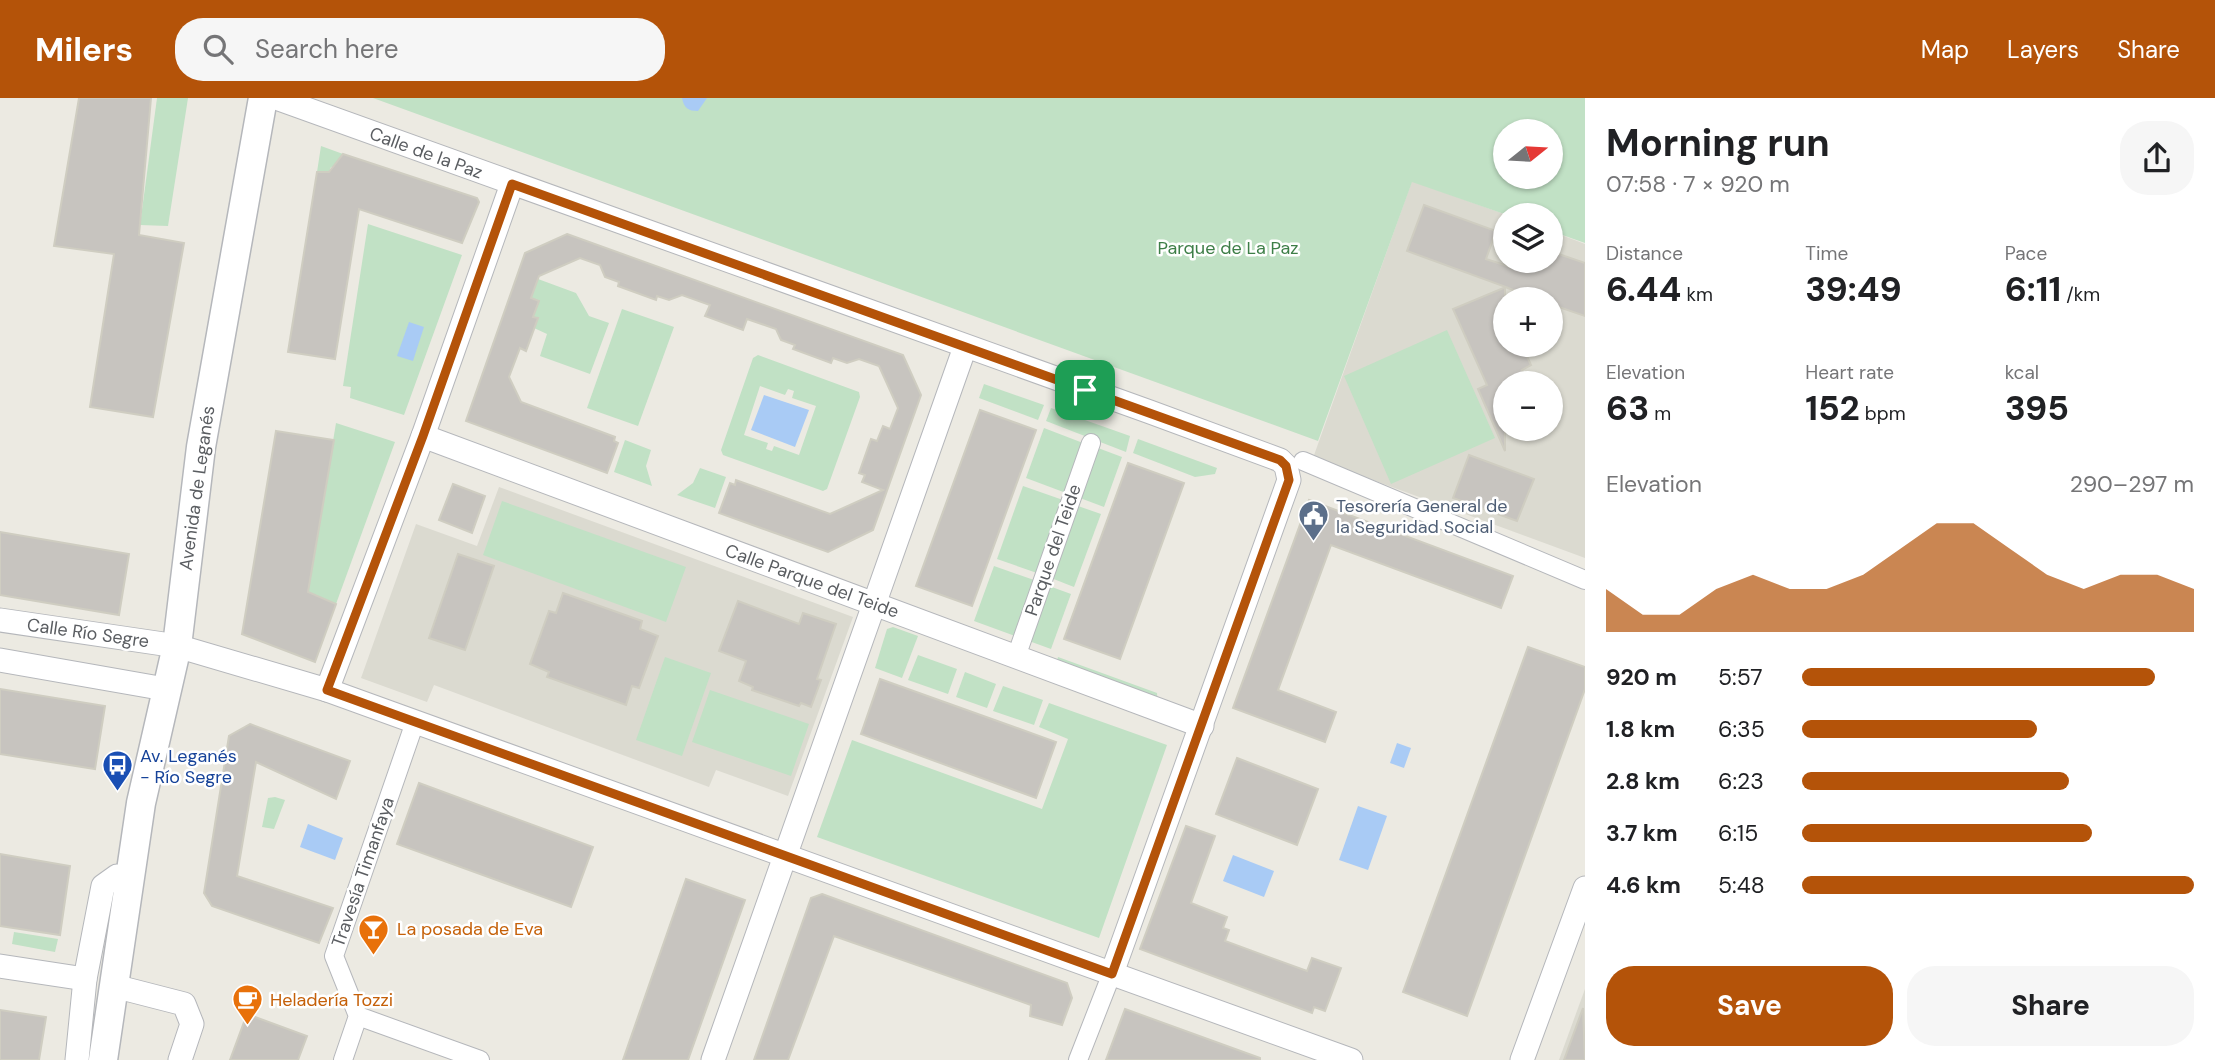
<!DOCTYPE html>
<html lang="en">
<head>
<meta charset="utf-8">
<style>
  body { margin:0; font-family:"DM Sans",sans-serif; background:#f6f6f6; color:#202124; height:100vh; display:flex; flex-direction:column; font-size:26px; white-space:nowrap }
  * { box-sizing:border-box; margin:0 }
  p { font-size:23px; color:#757577 }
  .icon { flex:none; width:38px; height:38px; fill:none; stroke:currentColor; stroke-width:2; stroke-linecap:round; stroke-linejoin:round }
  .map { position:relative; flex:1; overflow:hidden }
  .side { display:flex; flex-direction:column; background:#fff; width:630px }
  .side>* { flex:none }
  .needle { width:46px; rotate:72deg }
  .fabs { position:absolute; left:1493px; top:21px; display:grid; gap:14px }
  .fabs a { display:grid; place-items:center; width:70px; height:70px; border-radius:50%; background:#fff; box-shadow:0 2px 5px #0004; font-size:35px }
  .pin { position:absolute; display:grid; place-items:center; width:60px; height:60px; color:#fff; margin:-30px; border-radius:14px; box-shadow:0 4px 10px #0006 }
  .round { display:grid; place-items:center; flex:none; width:74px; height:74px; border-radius:28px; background:#f6f6f6 }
  .headline { display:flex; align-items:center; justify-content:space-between; height:119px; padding:0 21px }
  h1 { font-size:38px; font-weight:700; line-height:52px }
  .metrics { display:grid; grid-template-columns:repeat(3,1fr); gap:10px; height:119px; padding:7px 21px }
  .metrics div { display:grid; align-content:center }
  .metrics b { font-size:35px; font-weight:700 }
  .metrics small { font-size:19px; font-weight:400 }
  .metrics p { font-size:19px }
  .chart { height:196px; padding:14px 21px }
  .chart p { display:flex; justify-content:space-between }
  .chart svg { width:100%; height:126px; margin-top:7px; fill:#b45309; opacity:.7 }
  .primary-button { display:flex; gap:14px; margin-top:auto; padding:14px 21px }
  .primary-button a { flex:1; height:80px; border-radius:28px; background:#b45309; color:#fff; font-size:28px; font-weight:700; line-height:80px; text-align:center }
  .primary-button a+a { background:#f6f6f6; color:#202124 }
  ul { padding:0 21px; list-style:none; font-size:23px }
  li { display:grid; grid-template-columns:112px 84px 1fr; align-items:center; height:52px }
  li i { height:18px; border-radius:9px; background:#b45309 }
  header { display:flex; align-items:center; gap:42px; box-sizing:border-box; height:98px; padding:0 35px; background:#b45309; color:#fff }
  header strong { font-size:33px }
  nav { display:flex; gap:38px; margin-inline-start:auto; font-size:24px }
  .search { width:490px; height:63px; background:#f6f6f6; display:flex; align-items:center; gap:18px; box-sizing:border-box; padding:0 24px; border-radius:28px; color:#757577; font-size:26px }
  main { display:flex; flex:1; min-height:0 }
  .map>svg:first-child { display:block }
  .education { fill:#dbdad0; fill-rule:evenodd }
  .green { fill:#c1e1c5; fill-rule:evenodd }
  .water { fill:#a9cbf5 }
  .building { fill:#c7c4bf; stroke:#cfcdc1; stroke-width:2 }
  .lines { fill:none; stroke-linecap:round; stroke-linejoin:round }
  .pedestrian-casing { stroke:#b5b7bb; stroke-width:20 }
  .minor-casing { stroke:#b5b7bb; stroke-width:25 }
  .tertiary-casing { stroke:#b5b7bb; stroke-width:31 }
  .pedestrian { stroke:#fff; stroke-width:18 }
  .minor { stroke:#fff; stroke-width:23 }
  .tertiary { stroke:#fff; stroke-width:28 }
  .route-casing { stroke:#fff; stroke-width:14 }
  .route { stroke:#b45309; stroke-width:9 }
  .labels { text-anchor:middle; stroke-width:5; stroke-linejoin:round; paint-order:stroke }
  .street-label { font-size:18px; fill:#5a5d61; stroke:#fff }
  .park-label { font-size:18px; fill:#3d7e47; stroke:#fff }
  .service-label { font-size:18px; fill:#4e5e75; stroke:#fff; text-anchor:start }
  .transit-label { font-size:18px; fill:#164399; stroke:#fff; text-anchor:start }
  .food-label { font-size:18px; fill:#c56008; stroke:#fff; text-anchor:start }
</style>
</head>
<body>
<header>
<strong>Milers</strong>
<div class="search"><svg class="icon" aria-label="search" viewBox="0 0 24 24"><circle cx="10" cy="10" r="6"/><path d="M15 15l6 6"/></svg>Search here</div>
<nav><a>Map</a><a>Layers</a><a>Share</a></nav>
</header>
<main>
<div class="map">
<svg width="1585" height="962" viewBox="0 0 1585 962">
  <rect width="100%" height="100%" fill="#eceae2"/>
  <!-- education -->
  <g class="education">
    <path d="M1412,83L1507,117L1505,163H1550L1551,133L1585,146V460L1313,360ZM1505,201H1550V247H1505ZM1505,285H1550V331H1505Z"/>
    <polygon points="499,389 853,519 788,698 716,672 709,689 434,587 427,604 361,580 416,426 477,448"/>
    <polygon points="1585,891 1585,962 1559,962"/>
  </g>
  <!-- green -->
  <g class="green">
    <polygon points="157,0 188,0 168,128 140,127"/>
    <path d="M373,0H1585V145L1551,133L1550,117H1507L1412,84L1318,343ZM1505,33H1550V79H1505Z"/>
    <polygon points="321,48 343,56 340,67 331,69 329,74 317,74"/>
    <polygon points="368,126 462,157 404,317 350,300 351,289 343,288"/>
    <polygon points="538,181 576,195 589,218 609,225 590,276 540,258 547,236 534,230 538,221 533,219 539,203 531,200"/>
    <polygon points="622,211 674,229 638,328 587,310"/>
    <polygon points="1447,232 1495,340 1391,386 1344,278"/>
    <path d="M758,257L859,294L860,299L827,391L823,393L723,357L721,352L753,260ZM760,288L785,297L788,291L794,293L792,300L816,308L799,357L774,348L772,353L766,351L768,345L744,337Z"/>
    <polygon points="984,286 1044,307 1038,322 979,300"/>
    <polygon points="1051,310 1130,338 1126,354 1046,323"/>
    <polygon points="336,325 395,344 336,506 308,494"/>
    <polygon points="1044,330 1083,345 1066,395 1026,380"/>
    <polygon points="1138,341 1217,370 1215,376 1195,379 1133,355"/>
    <polygon points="625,342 651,352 646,368 652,388 614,374"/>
    <polygon points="1098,350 1122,359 1104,409 1080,400"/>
    <polygon points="700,370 726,379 715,410 677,397 693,385"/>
    <polygon points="1023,388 1063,402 1037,475 997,461"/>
    <polygon points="502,403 686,469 666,524 483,457"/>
    <polygon points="1078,408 1101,416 1074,489 1051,480"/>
    <polygon points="994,468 1034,482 1015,538 974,523"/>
    <polygon points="1049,488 1071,496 1051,551 1029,543"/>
    <polygon points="893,529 918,538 902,580 875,570 887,531"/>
    <polygon points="918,557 957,571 948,596 908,582"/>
    <polygon points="665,559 711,575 682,658 636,642"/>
    <polygon points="1058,559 1157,595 1158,606 1055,569"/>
    <polygon points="965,574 996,586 987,610 956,599"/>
    <polygon points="1003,588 1043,602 1034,627 993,613"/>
    <polygon points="710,592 809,626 791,678 692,644"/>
    <polygon points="1049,605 1167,647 1099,840 817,739 852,642 1042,711 1068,641 1039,629"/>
    <polygon points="275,699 285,702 274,731 262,729 268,700"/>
    <polygon points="14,834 58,841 55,854 12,846"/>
  </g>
  <!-- water -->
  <g class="water">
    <path d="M682,0H707L698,13C688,13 684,10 682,0Z"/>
    <polygon points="409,224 424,229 413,263 397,258"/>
    <polygon points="764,297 809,312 795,349 751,332"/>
    <polygon points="1397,645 1411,650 1404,670 1390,665"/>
    <polygon points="1358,708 1387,718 1368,772 1339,762"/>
    <polygon points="308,726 343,740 335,762 300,749"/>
    <polygon points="1233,757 1274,773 1264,799 1223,783"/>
  </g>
  <!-- building -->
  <g class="building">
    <polygon points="79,0 151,0 139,137 184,145 153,319 90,309 114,156 54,148"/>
    <polygon points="343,56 477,100 479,104 462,145 359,111 335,261 288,254 317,74 329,74"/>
    <polygon points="1424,107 1496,133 1486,161 1520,172 1523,163 1550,163 1550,153 1585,165 1585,218 1550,206 1550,201 1538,201 1505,189 1505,247 1522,247 1531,267 1522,272 1528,285 1505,285 1505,353 1478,291 1487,287 1453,211 1506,189 1407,153"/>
    <polygon points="567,136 903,257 921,297 873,432 828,454 719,415 730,385 735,387 736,382 830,416 883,392 862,384 865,377 859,375 871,341 877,343 883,328 890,331 898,310 879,268 859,261 847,265 833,260 831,265 793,251 795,247 781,242 776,231 747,221 743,232 705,218 710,207 682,197 669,202 657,198 656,202 618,188 619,184 605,179 600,167 580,160 539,178 531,200 539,203 533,219 538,220 526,253 520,250 509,279 521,304 615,339 614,343 618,345 607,375 466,323 525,155"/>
    <polygon points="980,312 1036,332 972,508 916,488"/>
    <polygon points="276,333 334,342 308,494 336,506 315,564 242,536"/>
    <polygon points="1469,357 1534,381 1517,423 1453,400"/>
    <polygon points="1128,365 1184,385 1120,561 1064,541"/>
    <polygon points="453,386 485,398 472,435 439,422"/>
    <polygon points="1309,402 1513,478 1501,510 1331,447 1278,592 1336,614 1325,644 1233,610"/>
    <polygon points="0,434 129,456 119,517 0,497"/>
    <polygon points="458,456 494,468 465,552 429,540"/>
    <polygon points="563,495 642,523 640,531 658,538 639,590 632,588 626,607 547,579 549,574 530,566 549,513 556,515"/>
    <polygon points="738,503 799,526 803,515 836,526 817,581 821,582 811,609 801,605 799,608 752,592 753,589 739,583 746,563 719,553"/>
    <polygon points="1528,549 1585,569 1585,591 1467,918 1403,894"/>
    <polygon points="880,581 1056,644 1036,700 861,636"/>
    <polygon points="0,591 105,608 95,671 0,656"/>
    <polygon points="250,626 350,663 336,701 256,664 237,778 333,810 319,845 212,808 204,795 229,638"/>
    <polygon points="1237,660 1318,691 1297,747 1216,716"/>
    <polygon points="419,685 593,749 571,809 397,746"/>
    <polygon points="1186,728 1215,738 1191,805 1227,819 1223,830 1229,832 1225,843 1307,873 1312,860 1341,870 1325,913 1314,909 1312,915 1140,851"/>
    <polygon points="0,756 70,768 60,837 0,828"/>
    <polygon points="686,781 745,802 688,962 623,962"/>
    <polygon points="822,796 1067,885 1072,900 1062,927 1030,918 1031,907 834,838 788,962 754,962 811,800"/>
    <polygon points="1583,910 1585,962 1564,962"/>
    <polygon points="1125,911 1260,960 1260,962 1106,962"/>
    <polygon points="0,912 46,919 39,962 0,962"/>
    <polygon points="247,916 307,938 298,962 230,962"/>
  </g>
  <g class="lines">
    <defs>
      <g id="pedestrian">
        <polyline points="1303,363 1585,482"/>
        <polyline points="1016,559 1091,345"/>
        <polyline points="358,918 480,962"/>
        <polyline points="343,962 358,918 334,858 415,624"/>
        <polyline points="1078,962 1112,875"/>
      </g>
      <g id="minor">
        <polyline points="276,0 1150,314 1280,362 1286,368 1289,382 1112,875"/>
        <polyline points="423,338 1202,628"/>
        <polyline points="0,522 177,548 327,592 1351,962"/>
        <polyline points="0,562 165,591"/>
        <polyline points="327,592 423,338 512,86"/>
        <polyline points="0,868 85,881"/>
        <polyline points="114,888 184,906 192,926 180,962"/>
        <polyline points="77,962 85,881 103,788 117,778 130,780"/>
        <polyline points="713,962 965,249"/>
        <polyline points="1522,962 1585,790"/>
      </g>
      <polyline id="tertiary" points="103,962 141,705 177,548 201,349 263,0"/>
    </defs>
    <!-- pedestrian casing -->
    <use href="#pedestrian" class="pedestrian-casing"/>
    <!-- minor casing -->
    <use href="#minor" class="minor-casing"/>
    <!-- tertiary casing -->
    <use href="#tertiary" class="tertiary-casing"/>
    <!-- pedestrian -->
    <use href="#pedestrian" class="pedestrian"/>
    <!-- minor -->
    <use href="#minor" class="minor"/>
    <!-- tertiary -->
    <use href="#tertiary" class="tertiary"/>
  </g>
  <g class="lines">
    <defs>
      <polygon id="route" points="512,86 1280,362 1286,368 1289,382 1112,876 327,592 423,338"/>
    </defs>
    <!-- route casing -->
    <use href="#route" class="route-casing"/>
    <!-- route -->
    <use href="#route" class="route"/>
  </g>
  <!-- icons -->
  <defs>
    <symbol id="civic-pin" viewBox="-11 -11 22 30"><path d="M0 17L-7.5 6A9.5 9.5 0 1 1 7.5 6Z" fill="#5c6f8a" stroke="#fff"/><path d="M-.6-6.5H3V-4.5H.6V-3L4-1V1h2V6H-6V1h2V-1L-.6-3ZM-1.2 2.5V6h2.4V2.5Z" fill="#fff"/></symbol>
    <symbol id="bus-pin" viewBox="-11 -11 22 30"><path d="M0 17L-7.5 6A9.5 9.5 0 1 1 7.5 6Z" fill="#1a4fb4" stroke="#fff"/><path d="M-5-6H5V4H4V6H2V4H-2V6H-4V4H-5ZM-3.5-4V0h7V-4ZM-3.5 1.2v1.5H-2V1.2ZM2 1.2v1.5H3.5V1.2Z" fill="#fff"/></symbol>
    <symbol id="bar-pin" viewBox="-11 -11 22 30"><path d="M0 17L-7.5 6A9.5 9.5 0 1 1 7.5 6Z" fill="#e8710a" stroke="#fff"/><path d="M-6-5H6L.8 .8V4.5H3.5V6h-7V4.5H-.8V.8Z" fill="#fff"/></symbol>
    <symbol id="cafe-pin" viewBox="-11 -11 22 30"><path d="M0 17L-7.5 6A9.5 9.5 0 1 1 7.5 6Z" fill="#e8710a" stroke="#fff"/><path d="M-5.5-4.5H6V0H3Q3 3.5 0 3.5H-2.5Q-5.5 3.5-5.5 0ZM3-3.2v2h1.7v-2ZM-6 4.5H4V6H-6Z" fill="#fff"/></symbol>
  </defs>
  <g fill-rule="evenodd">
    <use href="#civic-pin" x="1296" y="400" width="35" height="47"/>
    <use href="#bus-pin" x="100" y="650" width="35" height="47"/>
    <use href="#bar-pin" x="356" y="814" width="35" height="47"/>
    <use href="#cafe-pin" x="230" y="884" width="35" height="47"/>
  </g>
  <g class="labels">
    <!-- street labels -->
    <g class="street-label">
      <text transform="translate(426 55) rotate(20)" y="6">Calle de la Paz</text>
      <text transform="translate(197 390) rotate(-82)" y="6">Avenida de Leganés</text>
      <text transform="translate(1053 452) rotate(-71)" y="6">Parque del Teide</text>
      <text transform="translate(812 483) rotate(20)" y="6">Calle Parque del Teide</text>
      <text transform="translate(88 535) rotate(8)" y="6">Calle Río Segre</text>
      <text transform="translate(363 774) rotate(-71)" y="6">Travesía Timanfaya</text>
    </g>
    <!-- park labels -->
    <g class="park-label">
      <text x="1228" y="156">Parque de La Paz</text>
    </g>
    <!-- service labels -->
    <g class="service-label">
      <text x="1336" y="414">Tesorería General de<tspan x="1336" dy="21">la Seguridad Social</tspan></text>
    </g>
    <!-- transit labels -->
    <g class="transit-label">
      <text x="140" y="664">Av. Leganés<tspan x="140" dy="21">- Río Segre</tspan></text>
    </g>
    <!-- food labels -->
    <g class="food-label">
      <text x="397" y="837">La posada de Eva</text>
      <text x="270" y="908">Heladería Tozzi</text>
    </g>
  </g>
</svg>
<div class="fabs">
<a><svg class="needle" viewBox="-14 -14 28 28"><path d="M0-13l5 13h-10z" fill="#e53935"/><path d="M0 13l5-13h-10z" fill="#757577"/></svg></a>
<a><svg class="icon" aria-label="layers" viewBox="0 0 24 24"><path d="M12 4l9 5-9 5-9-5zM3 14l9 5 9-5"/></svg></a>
<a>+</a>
<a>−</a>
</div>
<div class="pin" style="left:1085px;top:292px;background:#1e9e55"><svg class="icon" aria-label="arrive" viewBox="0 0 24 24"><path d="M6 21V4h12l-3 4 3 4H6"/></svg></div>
</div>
<section class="side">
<div class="headline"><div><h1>Morning run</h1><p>07:58 · 7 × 920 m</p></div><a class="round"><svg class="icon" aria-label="share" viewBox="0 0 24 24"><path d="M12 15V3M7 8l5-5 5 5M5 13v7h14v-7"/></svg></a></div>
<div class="metrics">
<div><p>Distance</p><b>6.44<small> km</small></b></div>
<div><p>Time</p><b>39:49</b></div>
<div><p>Pace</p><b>6:11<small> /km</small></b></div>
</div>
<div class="metrics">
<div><p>Elevation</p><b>63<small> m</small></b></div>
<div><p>Heart rate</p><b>152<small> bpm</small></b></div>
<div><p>kcal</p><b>395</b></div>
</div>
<div class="chart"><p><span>Elevation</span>290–297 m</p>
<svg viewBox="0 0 160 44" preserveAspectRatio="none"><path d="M0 44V29L10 38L20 38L30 29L40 24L50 29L60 29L70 24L80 15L90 6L100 6L110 15L120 24L130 29L140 24L150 24L160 29V44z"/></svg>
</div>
<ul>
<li><b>920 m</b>5:57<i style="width:90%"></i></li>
<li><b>1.8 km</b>6:35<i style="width:60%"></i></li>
<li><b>2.8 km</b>6:23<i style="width:68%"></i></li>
<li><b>3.7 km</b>6:15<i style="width:74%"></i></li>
<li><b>4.6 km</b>5:48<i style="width:100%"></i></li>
</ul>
<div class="primary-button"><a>Save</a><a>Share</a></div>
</section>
</main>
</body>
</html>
